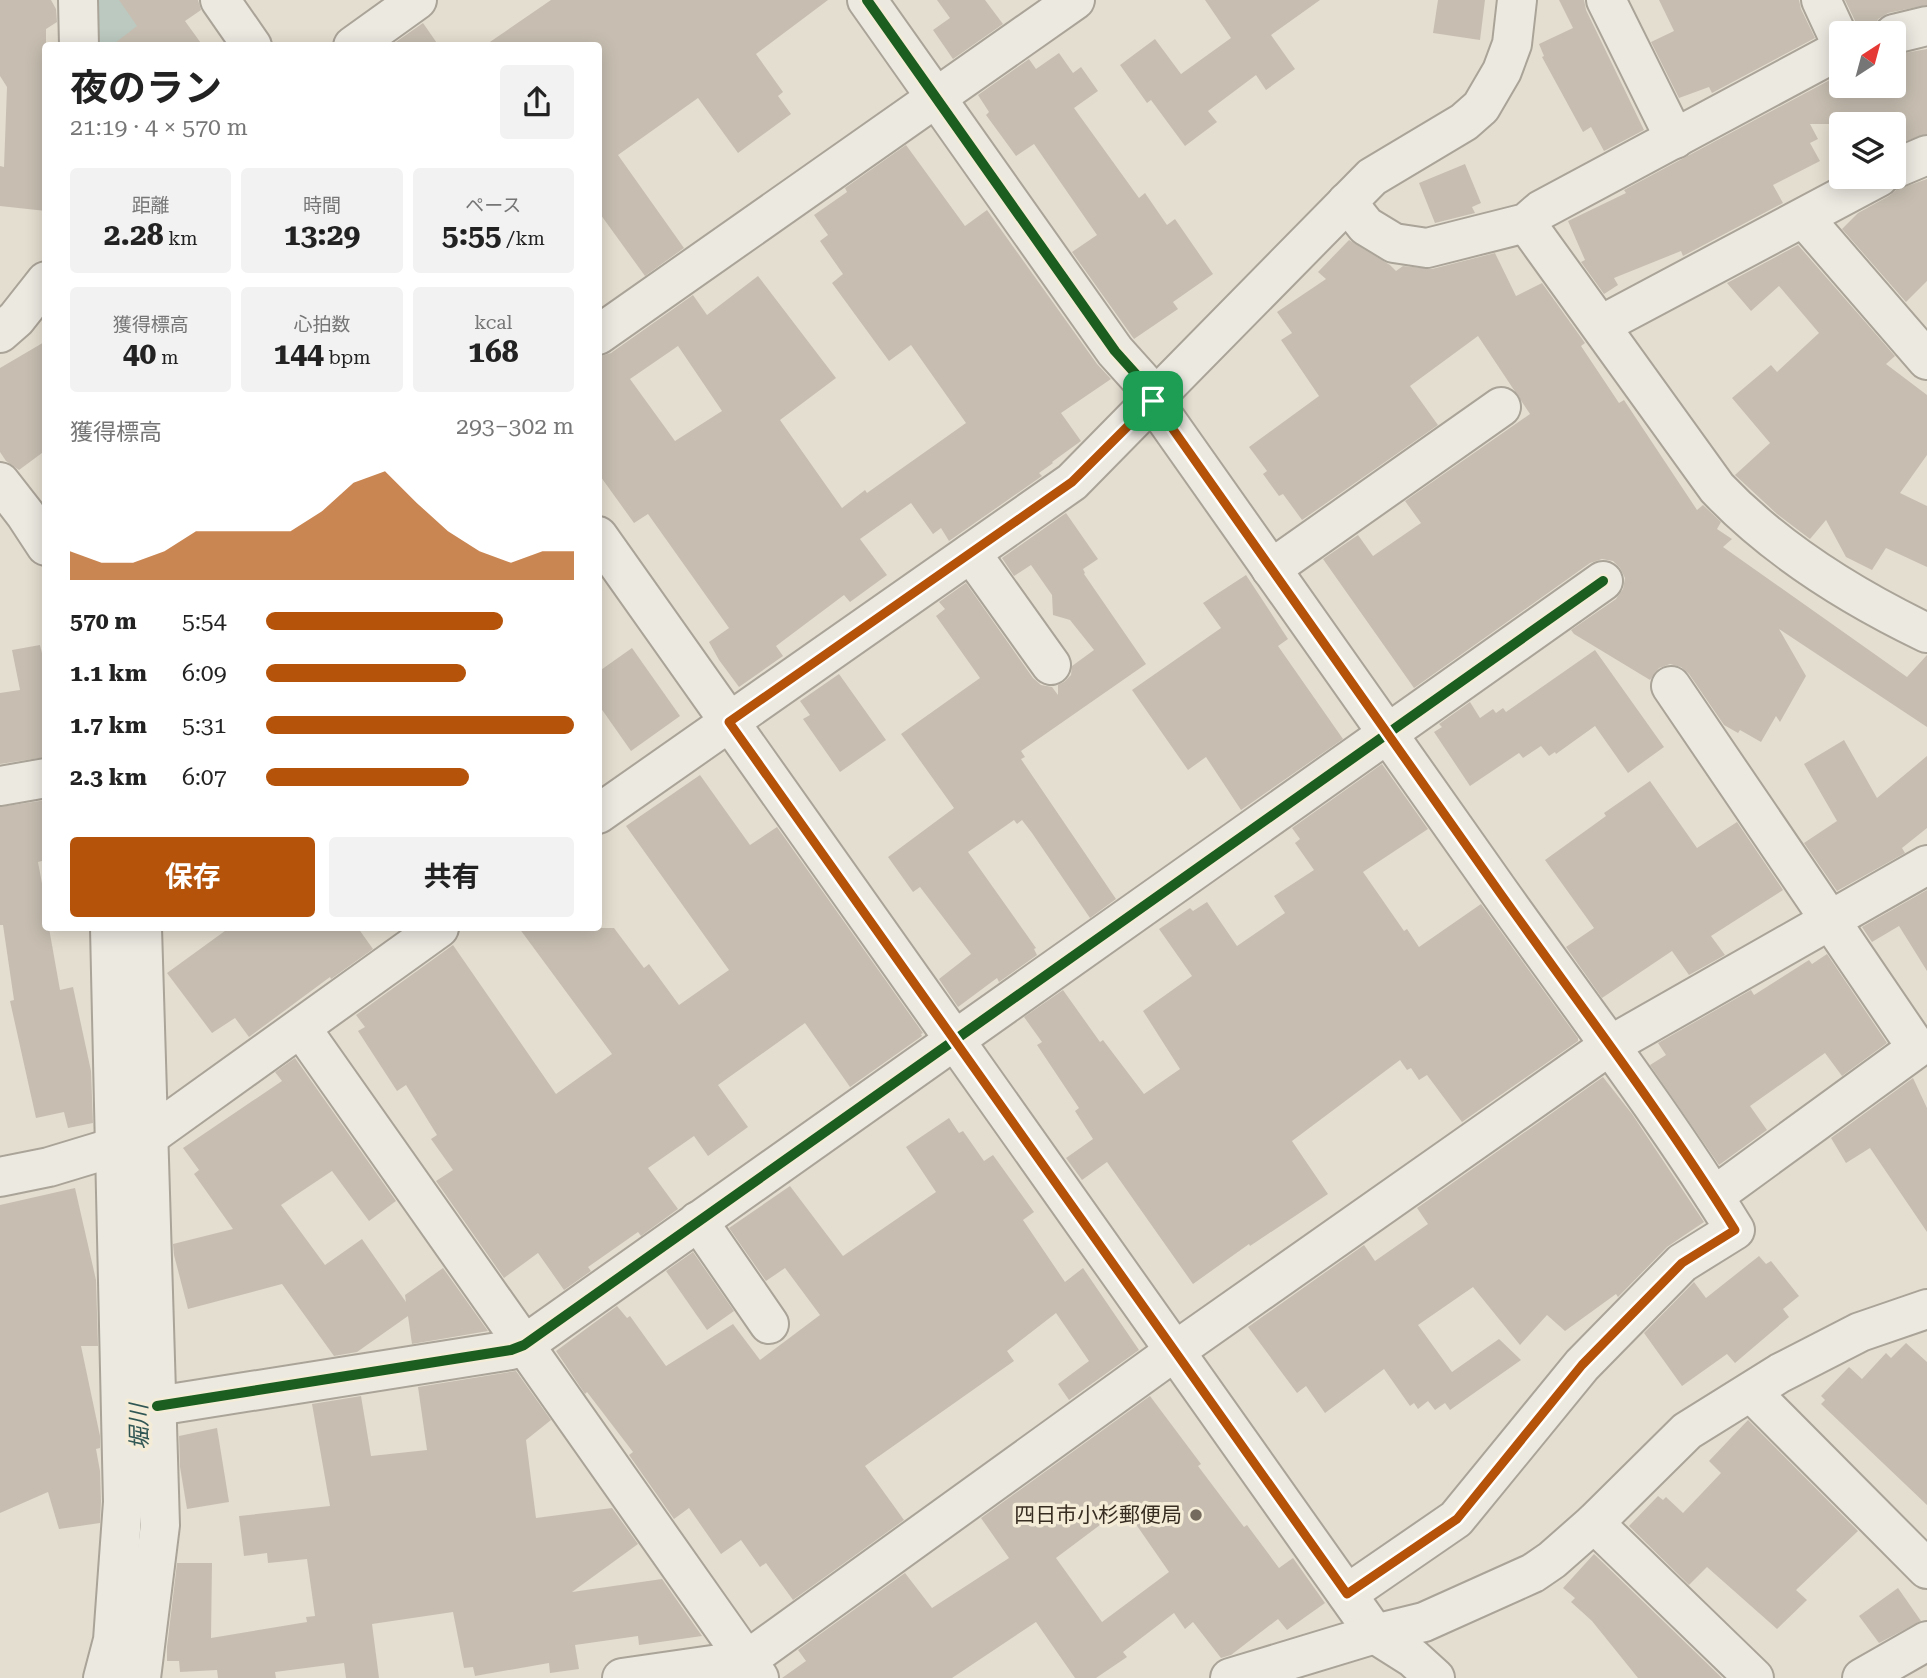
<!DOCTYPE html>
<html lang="ja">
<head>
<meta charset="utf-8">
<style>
  body { margin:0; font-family:"Roboto Serif","Noto Sans JP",serif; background:#f2f2f2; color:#222; height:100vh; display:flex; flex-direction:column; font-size:26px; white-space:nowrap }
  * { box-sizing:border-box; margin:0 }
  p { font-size:23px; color:#767676 }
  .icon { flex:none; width:38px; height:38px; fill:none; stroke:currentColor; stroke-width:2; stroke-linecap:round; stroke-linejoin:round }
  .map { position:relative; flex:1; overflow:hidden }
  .side { position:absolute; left:42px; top:42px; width:560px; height:889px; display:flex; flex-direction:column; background:#fff; border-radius:7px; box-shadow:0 4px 18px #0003 }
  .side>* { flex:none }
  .needle { width:46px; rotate:36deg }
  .tools { position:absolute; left:1829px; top:21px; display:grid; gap:14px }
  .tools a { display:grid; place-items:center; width:77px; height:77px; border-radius:7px; background:#fff; box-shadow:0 4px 18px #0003; font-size:35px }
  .pin { position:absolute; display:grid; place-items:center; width:60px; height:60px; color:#fff; margin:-30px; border-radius:14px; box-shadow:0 4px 10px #0006 }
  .round { display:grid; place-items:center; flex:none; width:74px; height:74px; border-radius:7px; background:#f2f2f2 }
  .overview { display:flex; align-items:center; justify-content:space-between; height:119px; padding:0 28px }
  h1 { font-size:38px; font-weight:700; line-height:52px }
  .figures { display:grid; grid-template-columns:repeat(3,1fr); gap:10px; height:119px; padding:7px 28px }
  .figures div { display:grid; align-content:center; border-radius:7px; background:#f2f2f2; text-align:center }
  .figures b { font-size:30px; font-weight:700 }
  .figures small { font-size:19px; font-weight:400 }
  .figures p { font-size:19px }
  .chart { height:196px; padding:14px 28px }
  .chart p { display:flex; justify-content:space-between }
  .chart svg { width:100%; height:126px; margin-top:7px; fill:#b45309; opacity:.7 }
  .primary-button { display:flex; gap:14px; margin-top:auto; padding:14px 28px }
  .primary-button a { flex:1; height:80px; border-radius:7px; background:#b45309; color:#fff; font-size:28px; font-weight:700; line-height:80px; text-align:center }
  .primary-button a+a { background:#f2f2f2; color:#222 }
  ul { padding:0 28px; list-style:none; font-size:23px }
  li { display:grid; grid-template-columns:112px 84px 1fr; align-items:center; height:52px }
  li i { height:18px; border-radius:9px; background:#b45309 }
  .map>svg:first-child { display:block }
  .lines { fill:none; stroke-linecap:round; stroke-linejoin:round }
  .river { stroke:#bbc9c1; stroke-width:66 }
  .building { fill:#c7beb1; fill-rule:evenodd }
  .minor-casing { stroke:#aaa398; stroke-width:42 }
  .minor { stroke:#ece9e1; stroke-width:38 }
  .cycleway-casing { stroke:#f4ecd7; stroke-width:15 }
  .cycleway { stroke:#1b5e20; stroke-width:10 }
  .route-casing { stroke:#fff; stroke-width:14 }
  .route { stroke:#b45309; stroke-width:9 }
  .poi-dot { fill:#746b5e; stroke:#f4ecd7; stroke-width:2.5 }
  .labels { text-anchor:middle; stroke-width:7; stroke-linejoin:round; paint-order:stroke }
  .poi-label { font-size:21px; fill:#382d21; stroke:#f4ecd7; text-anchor:end }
  .water-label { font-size:23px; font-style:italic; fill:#315755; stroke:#f4ecd7 }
</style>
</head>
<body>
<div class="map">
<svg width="1927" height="1678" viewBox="0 0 1927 1678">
  <rect width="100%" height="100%" fill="#e4ded0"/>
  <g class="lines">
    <!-- river -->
    <polyline class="river" points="104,0 105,46"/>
  </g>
  <!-- building -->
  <g class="building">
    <polygon points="0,0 51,0 56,9 57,22 46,29 46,211 0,206 0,166 4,167 7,87 0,76"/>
    <polygon points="119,0 198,0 201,10 185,21 203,46 111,46 137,26"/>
    <polygon points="551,0 828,0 756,54 783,92 778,96 791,114 738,153 698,98 618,155 684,248 645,276 598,211 598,46 484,46"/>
    <polygon points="937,0 985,0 1003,24 953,59 933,30 950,18"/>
    <polygon points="1205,0 1320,0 1271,35 1295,69 1266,90 1256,75 1208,111 1217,122 1185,146 1151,100 1147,103 1120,65 1155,39 1181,74 1231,38"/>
    <polygon points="1438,0 1485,0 1480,40 1433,33"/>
    <polygon points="1559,0 1584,0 1586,10 1644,130 1604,151 1591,127 1583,132 1542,57 1544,56 1539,44 1573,28"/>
    <polygon points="1659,0 1799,0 1801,9 1815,38 1712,93 1709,87 1679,98 1651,42 1674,31"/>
    <polygon points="1845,0 1927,0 1927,5 1888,13 1878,19 1873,33 1861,33"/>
    <polygon points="423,23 439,46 394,46 393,44"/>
    <polygon points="1927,49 1927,134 1894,145 1894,124 1810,124 1818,139 1810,143 1820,161 1773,185 1783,203 1683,256 1681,251 1614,278 1618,285 1604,294 1581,262 1585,260 1568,221 1626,193 1624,190 1841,74 1841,86 1894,86 1894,55"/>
    <polygon points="1059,53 1073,73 1081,67 1098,91 1074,108 1139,198 1145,193 1167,225 1175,219 1213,274 1173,302 1178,309 1134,339 1072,252 1097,235 1034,144 1016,156 986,115 989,112 978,95 1029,59 1036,69"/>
    <path d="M906,145L965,226L987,210L1097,364L1111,379L1061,413L1081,441L1052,462L1053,463L1039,473L1042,476L949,541L941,528L933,534L911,503L860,539L887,575L850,602L844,595L776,646L783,656L739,687L719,660L709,642L729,628L648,514L634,523L598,473V357L611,353L693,295L707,315L758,276L836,378L780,420L842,508L865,490L867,493L966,423L911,345L889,361L832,283L843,274L820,241L828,235L814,215L847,192L845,188ZM678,346L722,411L675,441L630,379Z"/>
    <polygon points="1465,164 1481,203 1472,207 1475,213 1435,223 1419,183"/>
    <polygon points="1927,179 1927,281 1906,302 1842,229 1858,213 1889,196 1896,190"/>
    <polygon points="1349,240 1390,265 1396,271 1403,266 1432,269 1495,253 1516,296 1542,283 1585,343 1581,346 1619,403 1624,400 1697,510 1703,505 1721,522 1717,529 1732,539 1723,547 1907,677 1927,655 1927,727 1779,629 1806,676 1780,722 1776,716 1761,742 1740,730 1738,733 1724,725 1689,674 1681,667 1670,664 1659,668 1650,680 1574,634 1571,630 1616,599 1623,589 1625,578 1620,568 1613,561 1602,559 1590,563 1414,688 1323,559 1358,535 1373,556 1421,523 1405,501 1530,414 1478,336 1410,386 1438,425 1302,520 1283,494 1279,496 1263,474 1267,471 1249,447 1319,396 1281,340 1292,333 1277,312 1326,279 1318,272"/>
    <polygon points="1798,245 1895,356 1886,364 1927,395 1927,455 1900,493 1927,506 1927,567 1886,548 1872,570 1846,557 1826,520 1810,539 1777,514 1735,475 1770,443 1732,398 1771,365 1777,372 1819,333 1779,286 1751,311 1727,283"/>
    <polygon points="46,341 46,450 19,470 6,461 0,452 0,368"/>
    <polygon points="1066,513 1098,559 1083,569 1085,573 1084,574 1146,664 1021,751 1025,757 1021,759 1116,899 1090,918 1032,833 1022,820 1017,824 1014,820 968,852 1036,948 1034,949 1037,955 999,982 997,978 958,1007 939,979 971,954 920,887 913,892 888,857 954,808 901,734 980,678 936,616 945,609 939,602 966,583 1033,678 1041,685 1052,687 1058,695 1058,685 1064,682 1071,675 1072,666 1094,650 1070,620 1053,615 1052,595 1031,565 1014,576 1002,558"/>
    <polygon points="1246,575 1288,639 1278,646 1343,739 1241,810 1206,757 1188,770 1132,690 1221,628 1203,603"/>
    <polygon points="40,645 46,670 46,757 0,764 0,693 20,690 12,650"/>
    <polygon points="632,648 680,716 631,751 598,704 598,672"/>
    <polygon points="1595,650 1664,747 1628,773 1595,726 1556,754 1555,752 1549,756 1541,746 1523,758 1519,753 1470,786 1434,732 1442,727 1439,724 1470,702 1480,718 1493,709 1496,713 1503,708 1506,712"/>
    <polygon points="839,674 886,740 840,772 803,719 810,715 800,701"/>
    <polygon points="1844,740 1877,798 1927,756 1927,828 1902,848 1905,853 1837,891 1804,843 1837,821 1804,764"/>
    <polygon points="1382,764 1428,829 1363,872 1404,931 1407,929 1419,947 1481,904 1578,1038 1578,1041 1462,1122 1427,1075 1419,1080 1411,1068 1407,1070 1400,1060 1292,1141 1328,1194 1250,1246 1249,1244 1193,1284 1107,1162 1082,1180 1066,1158 1093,1139 1075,1111 1079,1108 1037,1045 1042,1042 1024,1017 1063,990 1100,1042 1103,1040 1144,1094 1180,1069 1143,1011 1192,976 1159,929 1190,908 1193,911 1207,902 1237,946 1285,913 1274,896 1314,870 1295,843 1300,839 1292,828"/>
    <polygon points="700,775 750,845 777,827 923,1033 921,1034 922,1036 850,1087 805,1023 718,1085 748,1127 708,1156 694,1136 648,1168 678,1209 641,1236 638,1232 588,1267 591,1271 564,1290 538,1253 504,1278 436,1181 453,1170 431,1139 437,1135 406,1085 397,1091 358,1031 365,1027 356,1015 453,945 556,1094 612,1054 519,928 614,928 644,968 649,964 679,1005 729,970 626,826"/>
    <polygon points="1650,781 1697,848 1737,822 1783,890 1711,936 1725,955 1689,975 1672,951 1602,998 1566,947 1594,928 1545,860 1606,816 1604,813"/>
    <polygon points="46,800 46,860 38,862 46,905 46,928 49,928 60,990 73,987 91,1071 93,1123 68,1128 64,1112 36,1118 10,1001 14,1000 3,925 0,925 0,807"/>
    <polygon points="1927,890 1927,971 1899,926 1872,942 1862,927"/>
    <polygon points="229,928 358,928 373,949 331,979 330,977 249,1037 235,1018 212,1033 167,973"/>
    <polygon points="1827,954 1887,1043 1842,1076 1825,1053 1750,1106 1767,1130 1719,1165 1650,1065 1666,1055 1658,1043 1751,990 1754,995 1809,960 1812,964"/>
    <polygon points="295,1058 396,1201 369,1221 332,1171 281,1205 325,1265 362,1239 406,1302 405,1295 443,1268 488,1331 412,1344 408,1316 357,1352 334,1356 282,1284 188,1309 174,1255 173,1244 233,1229 194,1174 199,1170 183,1148 282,1081 275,1072"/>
    <polygon points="1603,1077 1632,1114 1704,1222 1667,1247 1618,1297 1616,1294 1565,1331 1547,1315 1520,1345 1473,1287 1418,1325 1452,1372 1499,1339 1521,1360 1450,1410 1445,1403 1435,1410 1428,1401 1418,1409 1414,1403 1410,1406 1384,1369 1325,1413 1306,1386 1297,1393 1248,1327 1364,1245 1375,1261 1428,1224 1417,1208"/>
    <polygon points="1913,1078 1927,1108 1927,1232 1870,1148 1846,1163 1831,1138"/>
    <polygon points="949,1118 959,1133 963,1131 984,1161 993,1155 1034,1212 1023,1220 1065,1282 1083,1268 1139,1350 1069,1400 1058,1384 1089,1361 1056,1313 1007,1351 1014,1361 865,1466 904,1520 793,1600 766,1563 760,1567 741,1540 721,1554 689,1508 674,1519 629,1455 633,1452 587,1392 585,1394 556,1351 617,1306 627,1318 630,1316 666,1366 733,1324 760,1360 820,1315 785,1268 766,1281 729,1228 790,1186 843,1256 936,1192 906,1147"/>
    <polygon points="75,1188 96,1280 98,1346 81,1346 100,1436 100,1448 96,1449 100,1471 101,1501 100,1523 59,1529 48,1492 0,1513 0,1205"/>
    <polygon points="693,1252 734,1311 707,1330 666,1271"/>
    <polygon points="1759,1256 1766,1264 1771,1261 1799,1296 1783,1309 1789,1317 1735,1363 1727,1354 1682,1386 1644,1333 1694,1282 1706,1298"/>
    <polygon points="1906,1343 1927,1362 1927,1505 1821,1404 1825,1400 1821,1396 1849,1367 1862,1379 1886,1353 1891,1358"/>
    <polygon points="516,1371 551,1420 526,1440 536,1518 612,1508 638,1544 572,1592 662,1579 702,1636 639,1645 638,1636 575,1645 579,1669 550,1673 549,1663 475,1676 473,1667 464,1668 453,1612 372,1624 379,1678 346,1678 344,1663 275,1672 276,1678 218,1678 217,1670 180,1672 179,1661 167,1661 167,1647 177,1563 212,1563 211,1638 307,1622 306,1617 315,1616 307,1559 268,1563 267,1553 244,1556 239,1516 330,1506 312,1404 361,1396 371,1456 427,1450 418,1387"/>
    <path d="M1150,1396L1201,1464L1198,1466L1244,1527L1247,1525L1279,1568L1293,1558L1325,1603L1287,1630L1278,1619L1231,1655L1221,1658L1193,1622L1185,1629L1174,1613L1123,1652L1127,1657L1096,1678H1075L1036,1622L952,1678H782L806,1661L798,1650L905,1573L932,1608L1009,1558L981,1518ZM1124,1507L1169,1572L1102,1622L1056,1558Z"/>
    <polygon points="1748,1420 1858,1531 1796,1590 1807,1600 1777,1629 1707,1567 1689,1585 1629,1526 1658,1496 1663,1500 1666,1497 1683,1513 1721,1473 1709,1461"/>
    <polygon points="217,1428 229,1502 187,1509 180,1467 179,1436"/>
    <polygon points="1594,1554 1721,1677 1722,1678 1638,1678 1592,1621 1571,1602 1575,1598 1563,1588"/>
    <polygon points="1898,1588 1921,1621 1879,1643 1859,1616"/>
  </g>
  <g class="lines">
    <defs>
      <g id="minor">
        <polyline points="78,0 79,46"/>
        <polyline points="220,0 252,46"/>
        <path d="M867,0L1115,351L1142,381L1153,401C1268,565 1383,729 1500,893C1579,1004 1663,1114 1735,1230L1682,1263L1582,1365L1456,1519L1347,1594"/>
        <polyline points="1606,0 1675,139"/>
        <polyline points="1821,0 1841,43"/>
        <polyline points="1894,34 1927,26"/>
        <polyline points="353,46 417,0"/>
        <polyline points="1894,169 1927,155"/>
        <polyline points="1347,202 1366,226 1394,243 1427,248 1526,223 1541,210 1841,49"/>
        <polyline points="1804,218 1927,360"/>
        <path d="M1526,223L1717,488C1775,549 1850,596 1927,633"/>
        <polyline points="1601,325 1879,177"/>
        <polyline points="0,333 16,319 46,281"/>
        <polyline points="598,335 1075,0"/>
        <polyline points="0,482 25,514 46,546"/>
        <polyline points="598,536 1375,1634 1413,1658 1435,1678"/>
        <polyline points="971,553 1051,665"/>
        <polyline points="1271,569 1501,407"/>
        <polyline points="1671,686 1917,1048 1714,1196"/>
        <polyline points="0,786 46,778"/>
        <polyline points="598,814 1072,482 1372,177 1464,122 1481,107 1502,71 1512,44 1517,0"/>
        <polyline points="301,1028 759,1678"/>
        <polyline points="0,1177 49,1167 148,1137 439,928"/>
        <polyline points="698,1221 769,1324"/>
        <polyline points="1751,1392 1927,1569"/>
        <polyline points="157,1406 511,1350 524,1345 1603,581"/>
        <polyline points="1594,1523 1754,1678"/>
        <polyline points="103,1678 113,1640 123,1502 110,928"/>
        <polyline points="141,1678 160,1525 142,928"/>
        <polyline points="622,1678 747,1660 1175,1351 1609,1046 1927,865"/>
        <polyline points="1230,1678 1375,1634 1424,1622 1533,1573 1552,1560 1594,1523 1687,1431 1780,1373 1860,1332 1927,1309"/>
        <polyline points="1862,1678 1927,1641"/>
      </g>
    </defs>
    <!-- minor casing -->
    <use href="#minor" class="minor-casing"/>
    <!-- minor -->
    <use href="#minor" class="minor"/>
    <defs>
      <g id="cycleway">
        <path d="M867,0L1115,351L1142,381L1153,401C1268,565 1383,729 1500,893C1579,1004 1663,1114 1735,1230L1682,1263L1582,1365L1456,1519L1347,1594"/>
        <polyline points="157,1406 511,1350 524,1345 1603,581"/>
      </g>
    </defs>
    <!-- cycleway casing -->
    <use href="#cycleway" class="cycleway-casing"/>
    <!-- cycleway -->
    <use href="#cycleway" class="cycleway"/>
  </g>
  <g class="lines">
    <defs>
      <path id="route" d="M1153,401C1268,565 1383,729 1500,893C1579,1004 1663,1114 1735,1230L1682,1263L1582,1365L1457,1519L1347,1594L729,722L1072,482Z"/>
    </defs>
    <!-- route casing -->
    <use href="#route" class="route-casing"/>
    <!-- route -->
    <use href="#route" class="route"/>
  </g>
  <!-- markers -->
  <circle class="poi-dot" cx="1196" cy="1515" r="7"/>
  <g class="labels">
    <!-- poi labels -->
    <g class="poi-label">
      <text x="1182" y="1522">四日市小杉郵便局</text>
    </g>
    <!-- water labels -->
    <g class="water-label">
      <text transform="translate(139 1427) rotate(-91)" y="8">堀川</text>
    </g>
  </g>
</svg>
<div class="tools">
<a><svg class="needle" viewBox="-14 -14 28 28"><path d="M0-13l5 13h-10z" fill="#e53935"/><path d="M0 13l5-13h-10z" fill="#767676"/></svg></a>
<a><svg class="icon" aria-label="layers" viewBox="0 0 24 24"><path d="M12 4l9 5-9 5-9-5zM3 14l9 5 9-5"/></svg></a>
</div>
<div class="pin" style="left:1153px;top:401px;background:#1e9e55"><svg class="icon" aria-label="arrive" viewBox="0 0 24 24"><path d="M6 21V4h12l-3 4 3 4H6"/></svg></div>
<section class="side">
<div class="overview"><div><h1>夜のラン</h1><p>21:19 · 4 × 570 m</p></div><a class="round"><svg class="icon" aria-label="share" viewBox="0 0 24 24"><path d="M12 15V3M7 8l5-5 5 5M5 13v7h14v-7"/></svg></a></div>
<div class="figures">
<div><p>距離</p><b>2.28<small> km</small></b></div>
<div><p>時間</p><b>13:29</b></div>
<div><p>ペース</p><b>5:55<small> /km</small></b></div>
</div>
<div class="figures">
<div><p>獲得標高</p><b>40<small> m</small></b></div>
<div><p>心拍数</p><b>144<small> bpm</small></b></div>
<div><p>kcal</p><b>168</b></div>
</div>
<div class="chart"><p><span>獲得標高</span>293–302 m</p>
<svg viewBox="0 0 160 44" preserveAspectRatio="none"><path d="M0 44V34L10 38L20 38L30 34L40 27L50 27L60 27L70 27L80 20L90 10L100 6L110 17L120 27L130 34L140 38L150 34L160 34V44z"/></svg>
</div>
<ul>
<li><b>570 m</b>5:54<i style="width:77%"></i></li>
<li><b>1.1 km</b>6:09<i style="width:65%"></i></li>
<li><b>1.7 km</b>5:31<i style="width:100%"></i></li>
<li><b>2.3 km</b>6:07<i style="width:66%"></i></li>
</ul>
<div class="primary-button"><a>保存</a><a>共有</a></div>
</section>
</div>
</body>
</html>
